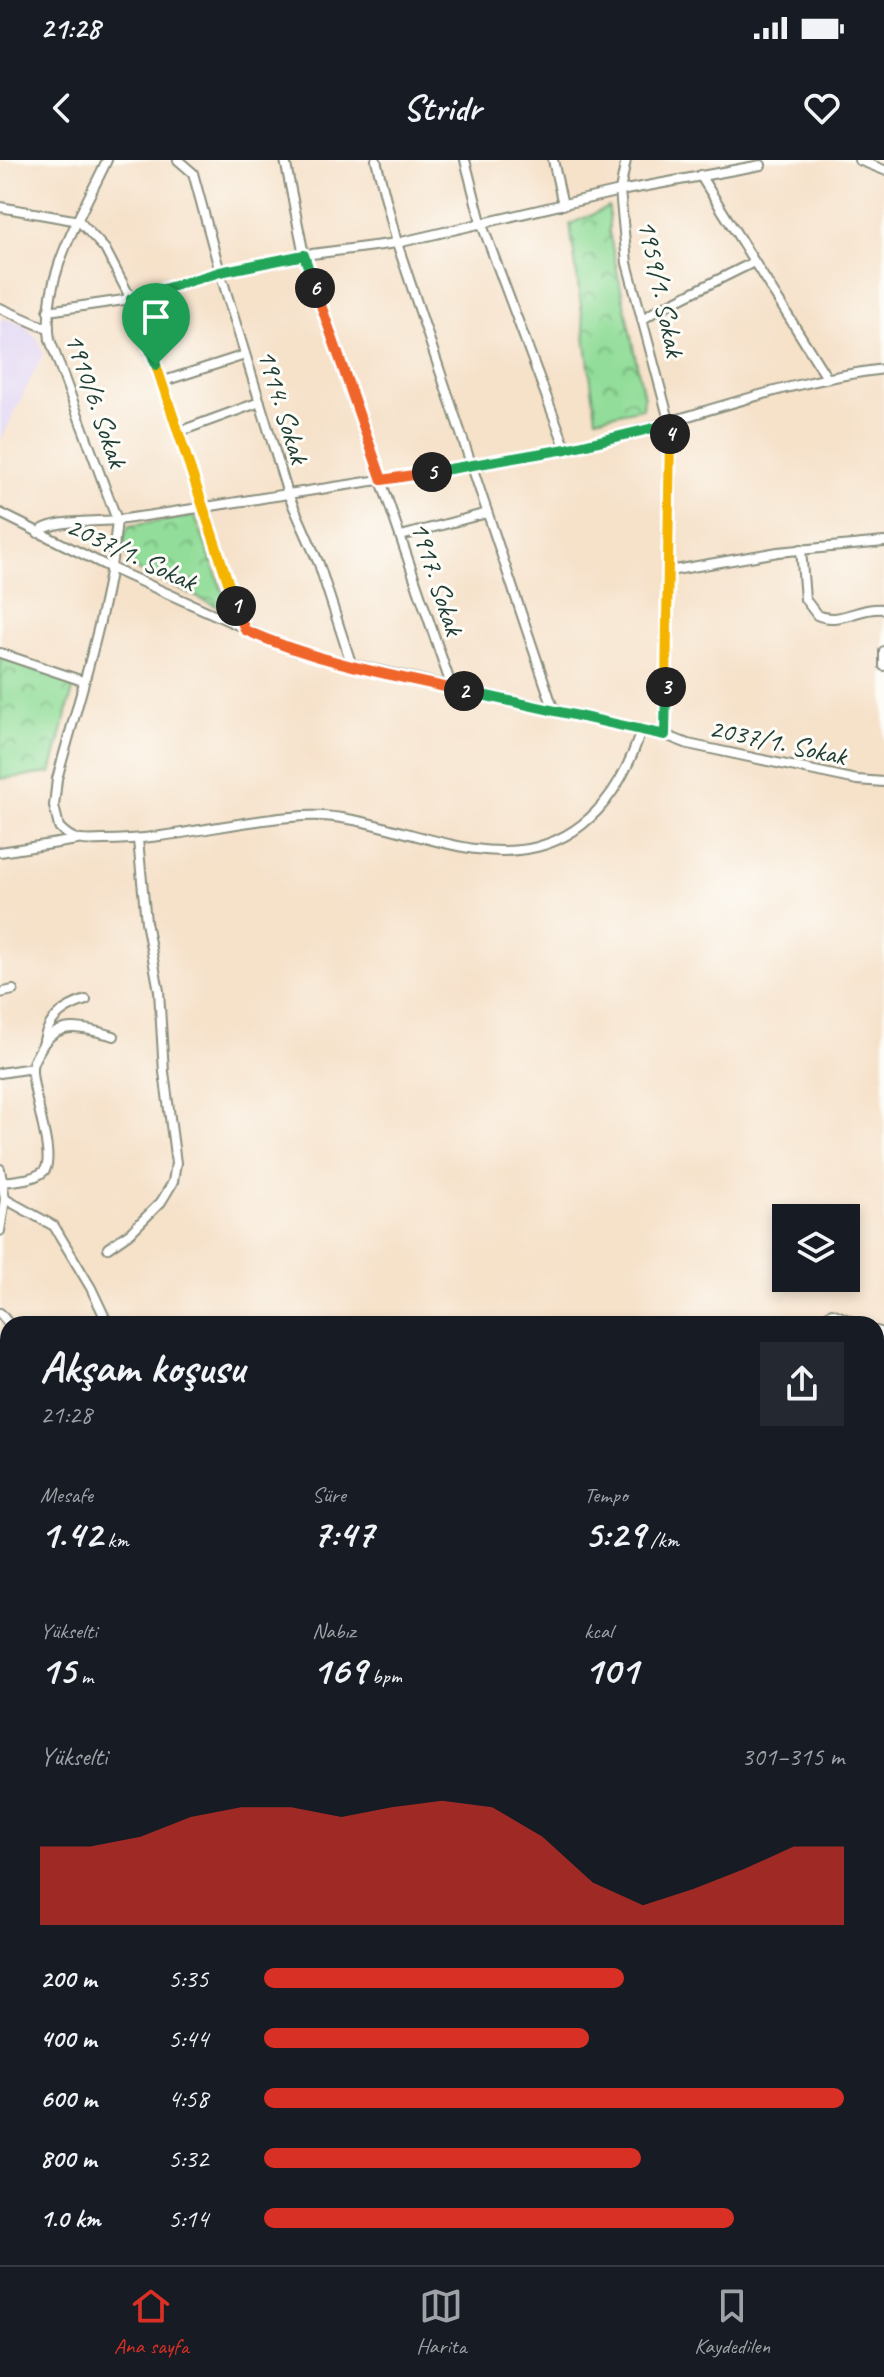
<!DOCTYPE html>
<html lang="tr">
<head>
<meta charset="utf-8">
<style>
  body { margin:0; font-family:Caveat,sans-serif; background:#242831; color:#f1f3f6; height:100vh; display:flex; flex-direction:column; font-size:30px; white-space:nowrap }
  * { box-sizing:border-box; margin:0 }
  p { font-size:26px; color:#9ea1a6 }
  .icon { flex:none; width:44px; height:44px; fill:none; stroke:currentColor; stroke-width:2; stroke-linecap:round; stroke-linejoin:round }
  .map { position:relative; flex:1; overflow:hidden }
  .sheet { position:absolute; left:0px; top:1156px; width:884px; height:950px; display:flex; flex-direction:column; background:#171b24; border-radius:24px 24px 0 0; box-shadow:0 4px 12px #0003 }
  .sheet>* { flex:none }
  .tools { position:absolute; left:772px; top:1044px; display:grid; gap:16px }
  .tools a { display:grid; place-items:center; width:88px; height:88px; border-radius:0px; background:#171b24; box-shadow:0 4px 12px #0003; font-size:40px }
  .pin { position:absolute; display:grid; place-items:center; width:68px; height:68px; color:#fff; margin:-82px -34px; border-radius:50% 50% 50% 0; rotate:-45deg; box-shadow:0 0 8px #0007 }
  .pin .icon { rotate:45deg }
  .km { position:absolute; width:40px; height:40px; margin:-20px; border-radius:50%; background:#222; color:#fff; font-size:22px; line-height:40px; text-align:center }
  .round { display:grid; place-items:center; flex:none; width:84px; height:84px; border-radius:0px; background:#242831 }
  .headline { display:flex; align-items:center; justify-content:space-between; height:136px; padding:0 40px }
  h1 { font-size:44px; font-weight:700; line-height:60px }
  .figures { display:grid; grid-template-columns:repeat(3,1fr); gap:12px; height:136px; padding:8px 40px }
  .figures div { display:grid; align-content:center }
  .figures b { font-size:40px; font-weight:700 }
  .figures small { font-size:22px; font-weight:400 }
  .figures p { font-size:22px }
  .chart { height:224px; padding:16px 40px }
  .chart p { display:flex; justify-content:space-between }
  .chart svg { width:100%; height:144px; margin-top:8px; fill:#d93025; opacity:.7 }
  ul { padding:0 40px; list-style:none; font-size:26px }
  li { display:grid; grid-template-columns:128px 96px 1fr; align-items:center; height:60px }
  li i { height:20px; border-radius:10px; background:#d93025 }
  .status { display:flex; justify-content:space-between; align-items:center; height:56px; padding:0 40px; background:#171b24; direction:ltr }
  .status svg { height:22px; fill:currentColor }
  header { display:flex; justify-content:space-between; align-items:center; height:104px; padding:0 40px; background:#171b24; font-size:36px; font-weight:700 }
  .menu { display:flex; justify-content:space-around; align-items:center; height:112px; border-top:2px solid #363941; background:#171b24; font-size:22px; color:#9ea1a6 }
  .menu a { display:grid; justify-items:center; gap:4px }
  .menu .selected { color:#d93025 }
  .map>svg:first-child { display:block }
  .built { fill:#e0d4f4 }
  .park { fill:url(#park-crowns); stroke:#588d66; stroke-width:2 }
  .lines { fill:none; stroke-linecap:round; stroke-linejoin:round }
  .river { stroke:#47b6c0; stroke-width:16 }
  .minor-casing { stroke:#8a8f7e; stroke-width:12 }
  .minor { stroke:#fff; stroke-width:8 }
  .split-1-casing { stroke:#fff; stroke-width:16 }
  .split-2-casing { stroke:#fff; stroke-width:16 }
  .split-3-casing { stroke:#fff; stroke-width:16 }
  .split-4-casing { stroke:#fff; stroke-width:16 }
  .split-5-casing { stroke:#fff; stroke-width:16 }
  .split-6-casing { stroke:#fff; stroke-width:16 }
  .split-7-casing { stroke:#fff; stroke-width:16 }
  .split-1 { stroke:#f5b400; stroke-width:10 }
  .split-2 { stroke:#f0652b; stroke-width:10 }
  .split-3 { stroke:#22a559; stroke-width:10 }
  .split-4 { stroke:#f5b400; stroke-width:10 }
  .split-5 { stroke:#22a559; stroke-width:10 }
  .split-6 { stroke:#f0652b; stroke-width:10 }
  .split-7 { stroke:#22a559; stroke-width:10 }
  .labels { text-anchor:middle; stroke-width:6; stroke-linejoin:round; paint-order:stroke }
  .street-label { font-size:28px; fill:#1f3d34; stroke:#fdfcf7 }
</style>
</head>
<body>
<div class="status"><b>21:28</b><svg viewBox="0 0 49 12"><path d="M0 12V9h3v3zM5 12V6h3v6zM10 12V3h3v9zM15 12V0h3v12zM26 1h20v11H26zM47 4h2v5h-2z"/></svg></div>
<header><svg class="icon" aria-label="back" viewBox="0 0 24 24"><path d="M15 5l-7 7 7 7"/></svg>Stridr<svg class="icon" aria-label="heart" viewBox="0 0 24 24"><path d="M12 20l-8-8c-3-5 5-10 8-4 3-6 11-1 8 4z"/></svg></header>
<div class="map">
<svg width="884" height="2105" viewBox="0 0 884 2105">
  <defs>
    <pattern id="park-crowns" width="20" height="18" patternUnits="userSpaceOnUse" patternTransform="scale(2)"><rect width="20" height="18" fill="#92dd99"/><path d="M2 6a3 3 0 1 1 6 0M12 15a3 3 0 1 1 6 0" fill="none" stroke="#77b47e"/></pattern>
  </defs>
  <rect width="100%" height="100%" fill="#fdfcf7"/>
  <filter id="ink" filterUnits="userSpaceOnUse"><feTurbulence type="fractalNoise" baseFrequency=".0125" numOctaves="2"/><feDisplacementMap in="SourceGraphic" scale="16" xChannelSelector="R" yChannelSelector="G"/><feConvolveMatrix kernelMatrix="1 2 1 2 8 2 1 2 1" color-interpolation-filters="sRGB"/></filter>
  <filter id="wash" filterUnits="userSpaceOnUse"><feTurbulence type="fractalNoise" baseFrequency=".006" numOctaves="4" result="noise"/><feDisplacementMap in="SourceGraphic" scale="32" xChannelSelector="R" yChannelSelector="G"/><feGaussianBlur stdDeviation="1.8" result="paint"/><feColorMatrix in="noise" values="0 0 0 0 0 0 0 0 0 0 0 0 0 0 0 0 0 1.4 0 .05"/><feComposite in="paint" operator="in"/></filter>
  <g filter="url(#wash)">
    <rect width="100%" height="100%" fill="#f6e1c9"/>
    <!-- built -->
    <polygon class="built" points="0,158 22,163 39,180 43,194 0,282"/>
    <!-- park -->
    <g class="park">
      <polygon points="609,47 609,72 644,238 643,248 596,258 570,64"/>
      <path d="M195,356L230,452L143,413C126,403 117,385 129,366Z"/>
      <polygon points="0,496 75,522 51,613 0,619"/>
    </g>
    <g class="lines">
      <!-- river -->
      <g class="river">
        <polyline points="876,1385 884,1382"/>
        <polyline points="0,1576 8,1573"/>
      </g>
    </g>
  </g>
  <g filter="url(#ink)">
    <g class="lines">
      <defs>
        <g id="minor">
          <polyline points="178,0 193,13 220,112 288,334 319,404 352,506"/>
          <polyline points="285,0 304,95 452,528"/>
          <polyline points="376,0 397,83 554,551"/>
          <polyline points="465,0 481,62 566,289"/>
          <polyline points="553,0 563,45"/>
          <polyline points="626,0 620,31 627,103 670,264 665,575"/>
          <polyline points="859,0 884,10"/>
          <polyline points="700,15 827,218"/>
          <polyline points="0,47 79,61 105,89 131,139 156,205 245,470"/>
          <polyline points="0,148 48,169"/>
          <polyline points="48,151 131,139 220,112 304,95 397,83 620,31 761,5"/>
          <polyline points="642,160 657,150 754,102"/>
          <polyline points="161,222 245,195"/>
          <polyline points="178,272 260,242"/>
          <polyline points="0,353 113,409 298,492 665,575 688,584 857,620 884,622"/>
          <path d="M38,373C50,359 98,362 117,360L50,180C41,116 81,56 107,0"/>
          <polyline points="401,376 487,353"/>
          <path d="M801,389L805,439L817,455C840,465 860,446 884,449"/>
          <polyline points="669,411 778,392 884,382"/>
          <polyline points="884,491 884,506"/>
          <polyline points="0,493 83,521"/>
          <path d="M641,570C625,622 594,672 537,687C460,706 379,651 303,656C236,660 171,680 104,680C94,680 82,682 74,678C68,676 64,672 59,667L54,646L57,619C80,534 109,449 117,360C185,351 253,339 321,329C403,316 485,305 566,289C673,266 775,222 884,209"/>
          <polyline points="0,692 77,680"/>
          <polyline points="0,833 13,830"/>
          <path d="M44,880C49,857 65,847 86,840"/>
          <polyline points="0,913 32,908"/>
          <polyline points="0,1009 5,1039 0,1071"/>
          <path d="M3,1022C16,1020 34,1020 44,1011C57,998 30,929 32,908C32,901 39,892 42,886C59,858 88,869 114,876"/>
          <polyline points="5,1039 54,1066 91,1128 108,1164"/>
          <polyline points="108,1088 131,1072 161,1042 173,1022 176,1003 164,912 159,831 146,762 138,680"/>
          <polyline points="0,1153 9,1164"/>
          <polyline points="813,1164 832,1153 858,1164"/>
          <polyline points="876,1171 884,1173"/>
          <polyline points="876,1236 881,1240 884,1249"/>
          <polyline points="876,1312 884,1313"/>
          <polyline points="0,1401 8,1399"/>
          <polyline points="876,1458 884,1455"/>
        </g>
      </defs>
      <!-- minor casing -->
      <use href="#minor" class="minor-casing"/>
      <!-- minor -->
      <use href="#minor" class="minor"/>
    </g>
  </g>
  <g class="lines" filter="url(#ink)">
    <defs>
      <polyline id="split-1" points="156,205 236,446"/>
      <path id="split-2" d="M236,446L245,470C314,501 389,515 464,531"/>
      <polyline id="split-3" points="464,531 665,575 666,527"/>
      <polyline id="split-4" points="666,527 670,274"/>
      <polyline id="split-5" points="432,312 566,289 670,264 670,274"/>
      <polyline id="split-6" points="315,128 382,320 432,312"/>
      <polyline id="split-7" points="156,205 131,139 220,112 304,95 315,128"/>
    </defs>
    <!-- split-1 casing -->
    <use href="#split-1" class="split-1-casing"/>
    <!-- split-2 casing -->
    <use href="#split-2" class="split-2-casing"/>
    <!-- split-3 casing -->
    <use href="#split-3" class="split-3-casing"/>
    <!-- split-4 casing -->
    <use href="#split-4" class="split-4-casing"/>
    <!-- split-5 casing -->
    <use href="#split-5" class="split-5-casing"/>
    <!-- split-6 casing -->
    <use href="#split-6" class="split-6-casing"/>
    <!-- split-7 casing -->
    <use href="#split-7" class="split-7-casing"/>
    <!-- split-1 -->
    <use href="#split-1" class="split-1"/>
    <!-- split-2 -->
    <use href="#split-2" class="split-2"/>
    <!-- split-3 -->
    <use href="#split-3" class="split-3"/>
    <!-- split-4 -->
    <use href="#split-4" class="split-4"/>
    <!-- split-5 -->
    <use href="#split-5" class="split-5"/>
    <!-- split-6 -->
    <use href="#split-6" class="split-6"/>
    <!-- split-7 -->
    <use href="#split-7" class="split-7"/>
  </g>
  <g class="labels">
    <!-- street labels -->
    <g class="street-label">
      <text transform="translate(662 128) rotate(78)" y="10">1959/1. Sokak</text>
      <text transform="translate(97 240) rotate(71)" y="10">1910/6. Sokak</text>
      <text transform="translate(284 246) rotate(73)" y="10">1914. Sokak</text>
      <text transform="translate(132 393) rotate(25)" y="10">2037/1. Sokak</text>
      <text transform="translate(438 418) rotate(72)" y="10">1917. Sokak</text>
      <text transform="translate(778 581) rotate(12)" y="10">2037/1. Sokak</text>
    </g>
  </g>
</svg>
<div class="tools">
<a><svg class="icon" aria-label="layers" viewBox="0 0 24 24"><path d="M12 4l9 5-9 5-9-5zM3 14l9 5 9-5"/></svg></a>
</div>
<div class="pin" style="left:156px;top:205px;background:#1e9e55"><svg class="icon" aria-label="arrive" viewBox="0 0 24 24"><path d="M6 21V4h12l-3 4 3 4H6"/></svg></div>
<b class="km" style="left:236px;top:446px">1</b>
<b class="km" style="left:464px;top:531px">2</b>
<b class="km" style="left:666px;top:527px">3</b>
<b class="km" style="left:670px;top:274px">4</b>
<b class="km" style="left:432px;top:312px">5</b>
<b class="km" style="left:315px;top:128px">6</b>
<section class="sheet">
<div class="headline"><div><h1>Akşam koşusu</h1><p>21:28</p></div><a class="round"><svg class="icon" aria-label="share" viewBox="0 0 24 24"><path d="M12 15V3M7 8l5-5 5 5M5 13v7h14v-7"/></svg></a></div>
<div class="figures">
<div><p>Mesafe</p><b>1.42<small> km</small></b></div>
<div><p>Süre</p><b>7:47</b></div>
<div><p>Tempo</p><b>5:29<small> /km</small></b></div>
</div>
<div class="figures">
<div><p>Yükselti</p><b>15<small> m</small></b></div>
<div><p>Nabız</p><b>169<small> bpm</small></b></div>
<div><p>kcal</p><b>101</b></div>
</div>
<div class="chart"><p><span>Yükselti</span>301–315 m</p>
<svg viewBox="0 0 160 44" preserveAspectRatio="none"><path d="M0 44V20L10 20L20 17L30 11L40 8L50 8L60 11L70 8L80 6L90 8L100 17L110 31L120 38L130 33L140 27L150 20L160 20V44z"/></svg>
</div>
<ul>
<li><b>200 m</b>5:35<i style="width:62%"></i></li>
<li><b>400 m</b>5:44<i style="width:56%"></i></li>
<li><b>600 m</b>4:58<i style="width:100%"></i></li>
<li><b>800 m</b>5:32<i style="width:65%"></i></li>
<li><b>1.0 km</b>5:14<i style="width:81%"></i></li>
</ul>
</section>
</div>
<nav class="menu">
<a class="selected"><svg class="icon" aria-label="home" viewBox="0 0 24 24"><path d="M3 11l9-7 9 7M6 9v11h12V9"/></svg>Ana sayfa</a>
<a><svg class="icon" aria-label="map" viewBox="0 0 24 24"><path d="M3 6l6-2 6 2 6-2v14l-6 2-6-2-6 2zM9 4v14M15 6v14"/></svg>Harita</a>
<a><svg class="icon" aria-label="saved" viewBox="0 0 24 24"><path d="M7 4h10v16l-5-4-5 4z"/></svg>Kaydedilen</a>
</nav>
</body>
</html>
